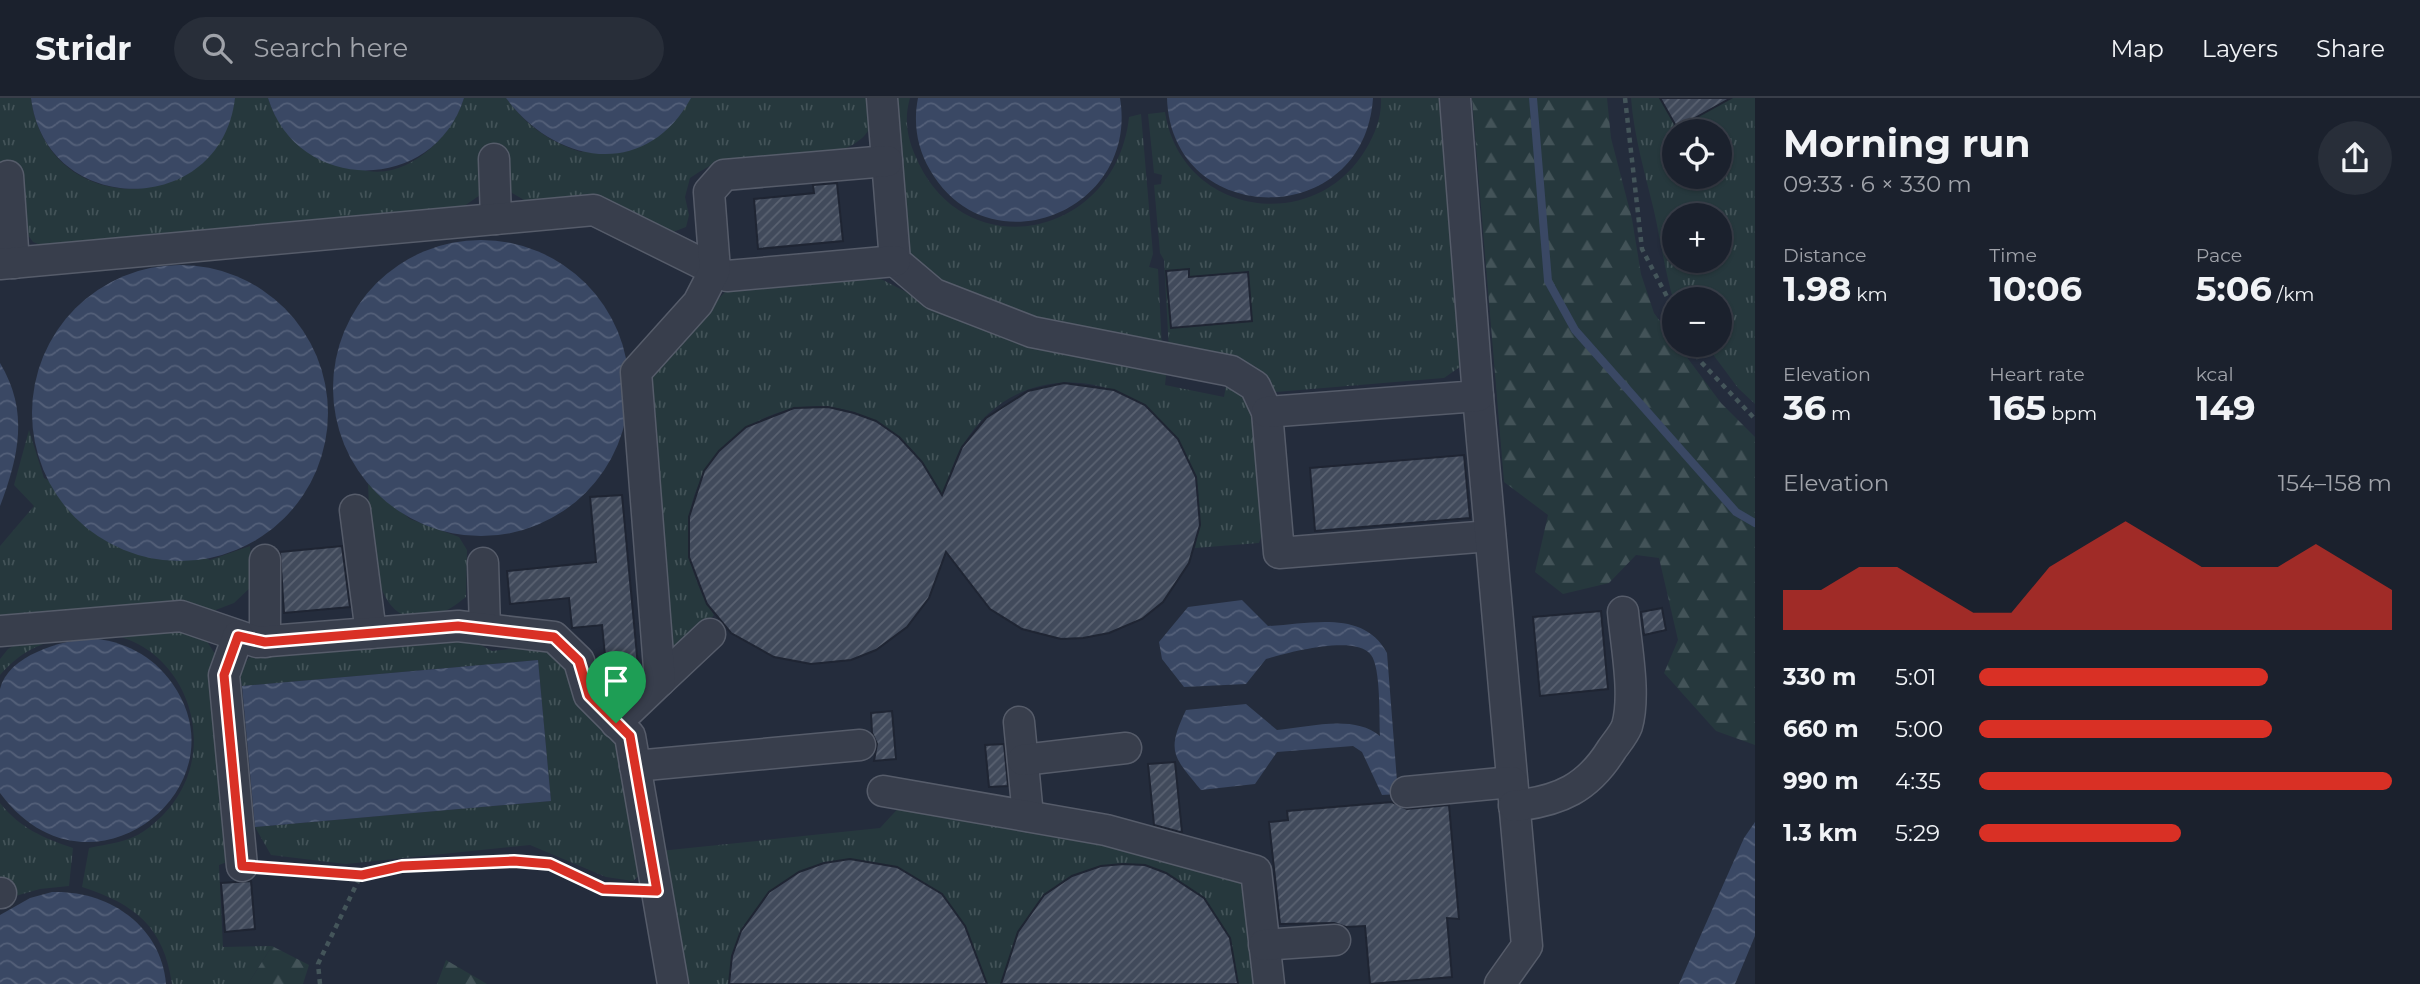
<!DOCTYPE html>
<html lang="en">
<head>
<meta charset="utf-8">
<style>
  body { margin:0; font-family:Montserrat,sans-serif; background:#282e39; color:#f1f3f6; height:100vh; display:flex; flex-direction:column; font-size:26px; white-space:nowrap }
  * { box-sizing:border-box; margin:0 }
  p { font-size:23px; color:#a0a3aa }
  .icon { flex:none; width:38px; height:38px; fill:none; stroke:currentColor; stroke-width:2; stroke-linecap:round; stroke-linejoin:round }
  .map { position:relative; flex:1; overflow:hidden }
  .details { display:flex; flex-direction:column; background:#1b212d; width:665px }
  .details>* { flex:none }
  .tools { position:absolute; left:1662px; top:21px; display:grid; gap:14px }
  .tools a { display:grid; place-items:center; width:70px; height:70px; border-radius:50%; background:#1b212d; box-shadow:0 2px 5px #0004,0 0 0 2px #393e49; font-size:35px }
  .pin { position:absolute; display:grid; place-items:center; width:60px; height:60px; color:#fff; margin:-72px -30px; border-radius:50% 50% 50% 0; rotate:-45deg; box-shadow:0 0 7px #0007 }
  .pin .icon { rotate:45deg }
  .round { display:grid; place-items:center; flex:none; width:74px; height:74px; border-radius:37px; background:#282e39 }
  .head { display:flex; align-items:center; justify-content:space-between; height:119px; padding:0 28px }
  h1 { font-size:38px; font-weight:700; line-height:52px }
  .stats { display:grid; grid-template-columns:repeat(3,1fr); gap:10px; height:119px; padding:7px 28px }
  .stats div { display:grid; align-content:center }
  .stats b { font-size:35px; font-weight:700 }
  .stats small { font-size:19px; font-weight:400 }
  .stats p { font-size:19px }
  .chart { height:196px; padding:14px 28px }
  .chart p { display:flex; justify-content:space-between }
  .chart svg { width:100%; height:126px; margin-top:7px; fill:#d93025; opacity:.7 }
  ul { padding:0 28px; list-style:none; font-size:23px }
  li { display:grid; grid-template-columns:112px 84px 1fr; align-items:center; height:52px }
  li i { height:18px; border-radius:9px; background:#d93025 }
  header { display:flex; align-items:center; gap:42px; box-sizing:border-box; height:98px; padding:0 35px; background:#1b212d; border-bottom:2px solid #393e49 }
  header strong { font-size:33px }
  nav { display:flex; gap:38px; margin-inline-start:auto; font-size:24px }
  .search { width:490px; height:63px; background:#282e39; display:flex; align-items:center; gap:18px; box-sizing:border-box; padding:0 24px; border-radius:38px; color:#a0a3aa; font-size:26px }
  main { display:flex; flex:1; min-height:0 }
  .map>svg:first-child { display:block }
  .grass { fill:url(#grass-tufts); fill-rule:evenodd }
  .forest { fill:url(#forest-firs) }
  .water { fill:url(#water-waves) }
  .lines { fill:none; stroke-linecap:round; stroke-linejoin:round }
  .stream { stroke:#3a4864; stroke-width:8 }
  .building { fill:url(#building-hatch); stroke:#1f2533; stroke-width:2 }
  .minor-casing { stroke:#565c6a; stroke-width:33 }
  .path { stroke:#44555a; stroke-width:4.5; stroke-dasharray:5 5; stroke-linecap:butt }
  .minor { stroke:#383e4c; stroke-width:30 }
  .route-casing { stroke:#fff; stroke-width:14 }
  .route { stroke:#d93025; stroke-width:9 }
</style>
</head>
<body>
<header>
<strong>Stridr</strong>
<div class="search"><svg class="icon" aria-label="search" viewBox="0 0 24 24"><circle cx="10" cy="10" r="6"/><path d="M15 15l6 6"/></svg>Search here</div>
<nav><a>Map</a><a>Layers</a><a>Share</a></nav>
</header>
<main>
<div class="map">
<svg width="1755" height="886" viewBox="0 0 1755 886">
  <defs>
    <pattern id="grass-tufts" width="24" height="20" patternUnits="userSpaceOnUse" patternTransform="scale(1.75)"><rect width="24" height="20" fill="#26383d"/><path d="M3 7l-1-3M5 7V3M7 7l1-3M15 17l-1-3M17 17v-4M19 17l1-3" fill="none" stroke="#435358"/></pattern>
    <pattern id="forest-firs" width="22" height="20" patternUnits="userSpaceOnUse" patternTransform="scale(1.75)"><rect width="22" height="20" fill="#26383d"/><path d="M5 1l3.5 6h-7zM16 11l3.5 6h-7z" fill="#435358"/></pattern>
    <pattern id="water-waves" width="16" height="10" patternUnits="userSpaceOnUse" patternTransform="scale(1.75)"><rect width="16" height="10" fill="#3a4864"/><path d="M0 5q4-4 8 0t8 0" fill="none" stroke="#546079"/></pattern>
    <pattern id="building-hatch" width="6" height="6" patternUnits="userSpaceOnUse" patternTransform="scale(1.75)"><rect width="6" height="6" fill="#414a5b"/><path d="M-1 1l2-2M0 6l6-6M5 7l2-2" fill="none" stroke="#5a6271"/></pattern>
  </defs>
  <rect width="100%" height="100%" fill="#242c3c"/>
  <!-- grass -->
  <g class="grass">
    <path d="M0,0H31C46,121 214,121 235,0H268C278,32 292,35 320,49C334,56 353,71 368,73C411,80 453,36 464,0H506C527,28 548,43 581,54L691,0H875C882,78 768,53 718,65C709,67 698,75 690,80L685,99L689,117L686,129L673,134L533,107L512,95L503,81L460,111L51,151L33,144L23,130L0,70Z"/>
    <path d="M893,0H910C904,20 907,39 915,57C962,172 1116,141 1129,19L1141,16L1153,156L1149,169L1158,171L1162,250L1035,224L929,178L910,154L904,127Z"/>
    <path d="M1381,0H1441L1464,266L1444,280L1275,294L1255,268L1169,253L1164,162L1160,155L1154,87L1161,86L1162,77L1154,75L1148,16L1165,14C1181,117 1314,139 1366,51C1375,36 1382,18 1381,0Z"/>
    <path d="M1631,0H1755V306L1738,290L1706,247H1720V201H1675L1674,204C1665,174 1661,144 1654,113C1645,75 1634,39 1631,0ZM1675,33H1720V79H1675ZM1675,117H1720V163H1675Z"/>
    <path d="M877,179L918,200L1167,269L1165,287L1224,299L1227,282L1253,299L1264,431L1259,445L1195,450C1228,297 1037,223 963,347C953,363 949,380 945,398L939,400C932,385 926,367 914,354C804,233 620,374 714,517L680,554L667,556L645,276L727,192Z"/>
    <polygon points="29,332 44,380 210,462 250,448 253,487 234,505 213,513 0,521 0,448 34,408 14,387"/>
    <path d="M368,386L410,421L459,439L467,452L466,499C449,512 444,516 422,517C418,517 410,519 406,518C368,505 370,418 368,386Z"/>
    <path d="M183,526L201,534L217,559L232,762L219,767L223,849L272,848L248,886H172C164,829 135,806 82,789L89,750C107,746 129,744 144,733C248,661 175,502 57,541C31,550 19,556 0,577V561L8,551L26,541Z"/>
    <polygon points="460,536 492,553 544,547 564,555 623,645 644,773 633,783 606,779 530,747 346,766 271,757 255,729 551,703 538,562 242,588 239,573 249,560 263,551"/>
    <polygon points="904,704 1106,739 1246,787 1255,886 682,886 660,753 880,730"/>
    <path d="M0,705C20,730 43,740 73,750L69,788L40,791L12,799L0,786Z"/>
  </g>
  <!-- forest -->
  <g class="forest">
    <polygon points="1472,0 1607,0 1611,40 1632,121 1641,176 1654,215 1721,305 1755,339 1755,647 1716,633 1664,575 1678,542 1659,460 1636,457 1609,485 1563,496 1535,474 1548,417 1504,384"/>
    <polygon points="272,848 309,867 303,886 248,886"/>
    <polygon points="446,862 487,886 437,886"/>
  </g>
  <!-- water -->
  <g class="water">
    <path d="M31,0H235C221,121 46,121 31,0Z"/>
    <path d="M268,0H464C434,96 298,97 268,0Z"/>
    <path d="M506,0H691C646,82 556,67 506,0Z"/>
    <path d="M918,0H1120C1139,114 988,173 930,72C917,50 913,25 918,0Z"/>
    <path d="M1167,0H1373C1364,134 1171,131 1167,0Z"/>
    <circle cx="481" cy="290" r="148"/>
    <circle cx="180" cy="315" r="148"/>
    <path d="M0,265C29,313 19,358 0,408Z"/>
    <path d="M1242,502L1268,528C1310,526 1364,511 1387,555L1398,696L1382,697L1362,654L1353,648L1277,654L1255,686L1201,692C1173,658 1166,654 1186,612L1246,606L1277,632C1309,629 1354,616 1380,638C1379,620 1381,570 1371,557C1356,536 1287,555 1266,561L1246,586L1184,589L1162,561L1159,544L1188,509Z"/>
    <path d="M90,540C124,543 152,557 172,585C247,690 88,815 0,695C0,669 0,613 0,591C8,557 61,543 90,540Z"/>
    <polygon points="538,562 551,703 255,729 242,588"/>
    <polygon points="1755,724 1755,838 1735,886 1679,886 1744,740"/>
    <path d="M52,794C108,792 161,827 166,886H0V817L30,800Z"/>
  </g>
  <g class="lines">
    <!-- stream -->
    <polyline class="stream" points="1533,0 1548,183 1575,232 1736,414 1755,425"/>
  </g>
  <!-- building -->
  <g class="building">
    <polygon points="1660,0 1731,0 1677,30"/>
    <polygon points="837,85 843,143 758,151 754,101 814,95 813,87"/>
    <polygon points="1189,171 1189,179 1248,174 1252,223 1171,230 1166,173"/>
    <polygon points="1064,285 1114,292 1145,307 1178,341 1196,379 1200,427 1189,465 1163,504 1142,521 1109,535 1083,540 1061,541 1022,531 990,511 946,454 929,500 907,529 876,552 851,562 811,566 774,559 731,535 707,506 689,459 689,419 704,373 719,353 746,329 794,310 828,309 854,315 876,323 899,339 922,364 942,397 962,349 986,320 1028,293"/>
    <polygon points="1464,357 1470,420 1315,433 1310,370"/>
    <polygon points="622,397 639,579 632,586 608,588 602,527 572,530 569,500 510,506 507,473 596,464 590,399"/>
    <polygon points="342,448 350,509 284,515 280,454"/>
    <polygon points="1662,510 1666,532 1644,537 1641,514"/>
    <polygon points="1601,513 1608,591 1540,598 1533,519"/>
    <polygon points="892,613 896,661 874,663 877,646 872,635 871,615"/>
    <polygon points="1004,646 1008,688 989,689 985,647"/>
    <polygon points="1175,664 1182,734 1180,734 1154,727 1148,666"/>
    <polygon points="1392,704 1407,711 1449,707 1459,821 1447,820 1452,879 1370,886 1365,828 1346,829 1334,825 1280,826 1269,724 1288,722 1287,713"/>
    <polygon points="850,761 897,769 942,796 965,828 987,886 729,886 732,858 741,833 769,794 799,774 824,765"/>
    <polygon points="1123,766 1145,767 1166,775 1204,800 1230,840 1238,886 1001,886 1018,834 1044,797 1072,778 1101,768"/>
    <polygon points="251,783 255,831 225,834 221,785"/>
  </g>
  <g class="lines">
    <defs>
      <g id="minor">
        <polyline points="882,0 895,163 934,196 1032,234 1231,273 1255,288 1267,314 1279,455 1490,438"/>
        <polyline points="494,61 496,121"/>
        <polyline points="8,78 14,165"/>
        <polyline points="0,166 594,112 727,178 895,163"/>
        <polyline points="1478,298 1527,848 1500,886"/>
        <polyline points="1267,314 1478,298 1455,0"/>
        <polyline points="355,412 371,535"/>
        <polyline points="265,462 265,544"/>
        <polyline points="483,465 485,531"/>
        <polyline points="0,533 181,518 257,544 458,528 554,539 579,563 589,597 630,638 673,886"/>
        <polyline points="238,538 224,577 242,768"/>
        <polyline points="660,583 710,536"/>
        <polyline points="1019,624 1028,718"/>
        <polyline points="616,625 660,583 636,274 698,205 715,172 709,94 724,77 887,63"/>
        <polyline points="1023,662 1126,650"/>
        <polyline points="635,668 860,647"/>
        <polyline points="883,693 1106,732 1256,773 1269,886"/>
        <polyline points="1406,694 1512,684"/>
        <path d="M1514,708C1560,703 1588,690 1612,651C1617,644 1624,636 1627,628C1636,597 1626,547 1623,514"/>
        <polyline points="0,795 1,795"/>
        <polyline points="1264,847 1335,842"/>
      </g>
    </defs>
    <!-- minor casing -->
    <use href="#minor" class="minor-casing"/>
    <!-- path -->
    <g class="path">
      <polyline points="1625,0 1642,151 1675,214"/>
      <polyline points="1692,247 1700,263 1755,321"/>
      <polyline points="268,770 361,777"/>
      <polyline points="320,886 318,866 361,777 402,768 514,763 550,766 603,791 631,792"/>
    </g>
    <!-- minor -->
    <use href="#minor" class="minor"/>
  </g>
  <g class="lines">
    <defs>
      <polygon id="route" points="458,528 554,539 579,563 589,597 630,638 657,793 603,791 550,766 514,763 402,768 362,777 242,768 224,577 238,538 265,544"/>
    </defs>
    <!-- route casing -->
    <use href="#route" class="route-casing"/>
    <!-- route -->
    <use href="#route" class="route"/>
  </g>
</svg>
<div class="tools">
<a><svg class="icon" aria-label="locate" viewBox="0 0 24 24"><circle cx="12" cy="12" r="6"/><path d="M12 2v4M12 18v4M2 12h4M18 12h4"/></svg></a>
<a>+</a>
<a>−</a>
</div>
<div class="pin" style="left:616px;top:625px;background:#1e9e55"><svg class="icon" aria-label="arrive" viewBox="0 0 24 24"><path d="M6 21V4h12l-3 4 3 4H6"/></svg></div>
</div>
<section class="details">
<div class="head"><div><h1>Morning run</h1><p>09:33 · 6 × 330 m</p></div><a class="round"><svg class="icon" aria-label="share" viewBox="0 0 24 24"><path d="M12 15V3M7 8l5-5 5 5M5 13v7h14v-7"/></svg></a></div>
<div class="stats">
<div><p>Distance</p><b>1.98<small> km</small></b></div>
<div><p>Time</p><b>10:06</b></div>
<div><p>Pace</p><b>5:06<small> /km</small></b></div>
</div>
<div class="stats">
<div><p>Elevation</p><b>36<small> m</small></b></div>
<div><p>Heart rate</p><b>165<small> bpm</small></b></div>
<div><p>kcal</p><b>149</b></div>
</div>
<div class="chart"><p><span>Elevation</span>154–158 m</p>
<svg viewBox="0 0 160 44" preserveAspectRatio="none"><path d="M0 44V30L10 30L20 22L30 22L40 30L50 38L60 38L70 22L80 14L90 6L100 14L110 22L120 22L130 22L140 14L150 22L160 30V44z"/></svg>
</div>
<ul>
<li><b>330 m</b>5:01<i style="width:70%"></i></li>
<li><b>660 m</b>5:00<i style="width:71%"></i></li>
<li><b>990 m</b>4:35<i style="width:100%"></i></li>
<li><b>1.3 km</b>5:29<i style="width:49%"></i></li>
</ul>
</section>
</main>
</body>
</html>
